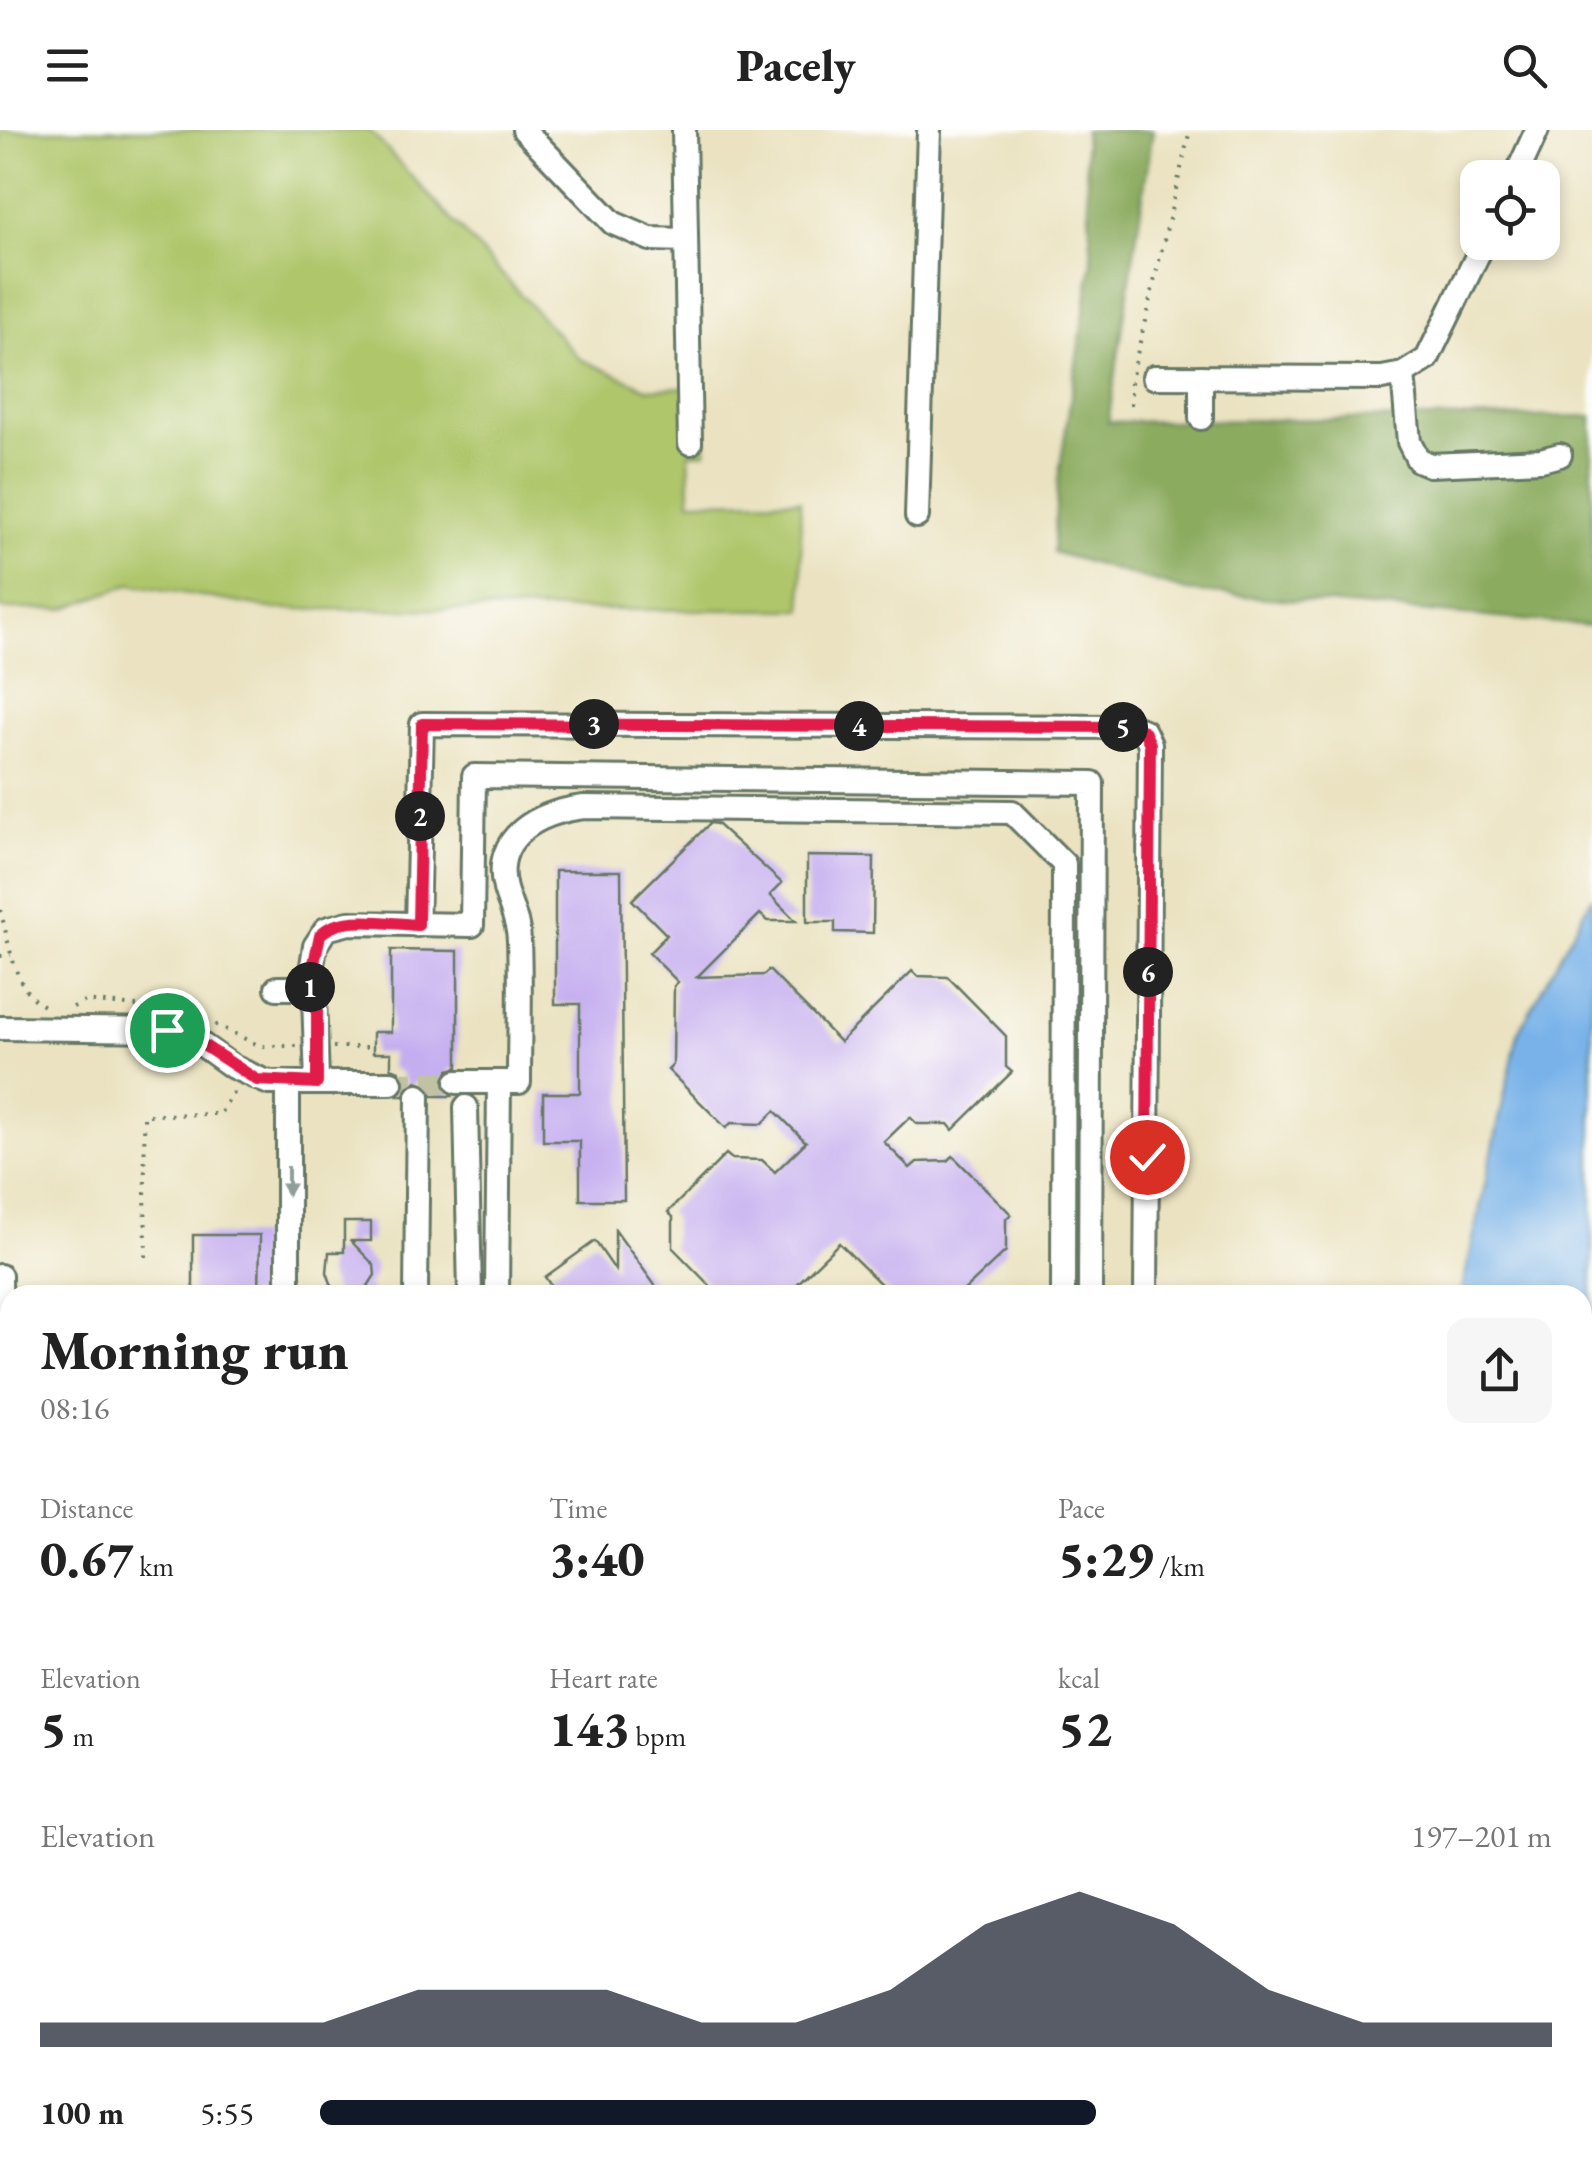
<!DOCTYPE html>
<html lang="en">
<head>
<meta charset="utf-8">
<style>
  body { margin:0; font-family:"EB Garamond",serif; background:#f6f6f6; color:#222; height:100vh; display:flex; flex-direction:column; font-size:38px; white-space:nowrap }
  * { box-sizing:border-box; margin:0 }
  p { font-size:32px; color:#767676 }
  .icon { flex:none; width:55px; height:55px; fill:none; stroke:currentColor; stroke-width:2; stroke-linecap:round; stroke-linejoin:round }
  .map { position:relative; flex:1; overflow:hidden }
  .details { position:absolute; left:0px; top:1155px; width:1592px; height:888px; display:flex; flex-direction:column; background:#fff; border-radius:30px 30px 0 0; box-shadow:0 5px 15px #0003 }
  .details>* { flex:none }
  .buttons { position:absolute; left:1460px; top:30px; display:grid; gap:20px }
  .buttons a { display:grid; place-items:center; width:100px; height:100px; border-radius:20px; background:#fff; box-shadow:0 5px 15px #0003; font-size:50px }
  .pin { position:absolute; display:grid; place-items:center; width:85px; height:85px; color:#fff; margin:-42px; border:5px solid #fff; border-radius:50%; box-shadow:0 2px 10px #0007 }
  .km { position:absolute; width:50px; height:50px; margin:-25px; border-radius:50%; background:#222; color:#fff; font-size:28px; line-height:50px; text-align:center }
  .round { display:grid; place-items:center; flex:none; width:105px; height:105px; border-radius:20px; background:#f6f6f6 }
  .summary { display:flex; align-items:center; justify-content:space-between; height:170px; padding:0 40px }
  h1 { font-size:55px; font-weight:800; line-height:75px }
  .metrics { display:grid; grid-template-columns:repeat(3,1fr); gap:15px; height:170px; padding:10px 40px }
  .metrics div { display:grid; align-content:center }
  .metrics b { font-size:50px; font-weight:800 }
  .metrics small { font-size:28px; font-weight:400 }
  .metrics p { font-size:28px }
  .chart { height:280px; padding:20px 40px }
  .chart p { display:flex; justify-content:space-between }
  .chart svg { width:100%; height:180px; margin-top:10px; fill:#111827; opacity:.7 }
  ul { padding:0 40px; list-style:none; font-size:32px }
  li { display:grid; grid-template-columns:160px 120px 1fr; align-items:center; height:75px }
  li i { height:25px; border-radius:12px; background:#111827 }
  header { display:flex; justify-content:space-between; align-items:center; height:130px; padding:0 40px; background:#fff; font-size:45px; font-weight:800 }
  .map>svg:first-child { display:block }
  .green { fill:#afc66b; stroke:#678250; stroke-width:2.5 }
  .forest { fill:#8bab5f; stroke:#55744a; stroke-width:2.5 }
  .water { fill:#78b2e9; stroke:#4c788e; stroke-width:2.5 }
  .building { fill:#c5aef0 }
  .lines { fill:none; stroke-linecap:round; stroke-linejoin:round }
  .minor-tunnel { stroke:#c1c1a4; stroke-width:22; stroke-dasharray:22 11; stroke-linecap:butt }
  .minor-casing { stroke:#667765; stroke-width:28 }
  .path { stroke:#667765; stroke-width:4; stroke-dasharray:2.5 8; stroke-linecap:butt }
  .minor { stroke:#fff; stroke-width:22 }
  .oneway { fill:#8f9e9a }
  .route-casing { stroke:#fff; stroke-width:20 }
  .route { stroke:#e11d48; stroke-width:12 }
</style>
</head>
<body>
<header><svg class="icon" aria-label="menu" viewBox="0 0 24 24"><path d="M4 6h16M4 12h16M4 18h16"/></svg>Pacely<svg class="icon" aria-label="search" viewBox="0 0 24 24"><circle cx="10" cy="10" r="6"/><path d="M15 15l6 6"/></svg></header>
<div class="map">
<svg width="1592" height="2042" viewBox="0 0 1592 2042">
  <rect width="100%" height="100%" fill="#fdfcf7"/>
  <filter id="ink" filterUnits="userSpaceOnUse"><feTurbulence type="fractalNoise" baseFrequency=".01" numOctaves="2"/><feDisplacementMap in="SourceGraphic" scale="20" xChannelSelector="R" yChannelSelector="G"/><feConvolveMatrix kernelMatrix="1 2 1 2 8 2 1 2 1" color-interpolation-filters="sRGB"/></filter>
  <filter id="wash" filterUnits="userSpaceOnUse"><feTurbulence type="fractalNoise" baseFrequency=".0048" numOctaves="4" result="noise"/><feDisplacementMap in="SourceGraphic" scale="40" xChannelSelector="R" yChannelSelector="G"/><feGaussianBlur stdDeviation="2.25" result="paint"/><feColorMatrix in="noise" values="0 0 0 0 0 0 0 0 0 0 0 0 0 0 0 0 0 1.4 0 .05"/><feComposite in="paint" operator="in"/></filter>
  <g filter="url(#wash)">
    <rect width="100%" height="100%" fill="#eae2c0"/>
    <!-- green -->
    <polygon class="green" points="0,0 369,0 580,229 649,259 704,256 706,322 689,323 690,371 800,370 803,480 275,479 131,454 64,479 0,479"/>
    <!-- forest -->
    <g class="forest">
      <polygon points="1084,0 1153,0 1108,292 1592,286 1592,496 1187,461 1053,422 1058,350 1092,131"/>
      <polygon points="1583,1573 1592,1579 1592,2042 938,2042 938,2032 1582,2032"/>
    </g>
    <!-- water -->
    <polygon class="water" points="1592,766 1592,1423 1582,1399 1582,1165 1461,1165 1518,903"/>
    <g id="blocks">
      <!-- building -->
      <g class="building">
        <polygon points="710,693 717,694 782,753 770,765 796,791 768,791 760,784 697,847 764,845 769,840 840,912 912,841 917,846 948,847 1006,906 1006,937 1012,942 953,1000 948,994 917,994 910,987 884,1012 910,1038 917,1032 948,1031 953,1026 1011,1084 1006,1089 1006,1121 959,1165 892,1165 839,1113 786,1165 719,1165 673,1118 673,1087 668,1082 726,1024 732,1029 762,1030 775,1042 806,1012 775,981 762,994 731,993 726,998 668,940 673,935 674,856 678,852 649,823 667,805 632,770"/>
        <polygon points="807,726 874,727 873,803 835,802 835,792 807,792"/>
        <polygon points="555,741 621,741 624,1070 580,1070 580,1011 543,1011 543,963 580,963 580,874 555,874"/>
        <polygon points="391,820 458,821 458,937 449,940 442,951 452,966 433,966 426,954 417,951 406,958 403,966 398,966 406,952 399,941 391,938 391,923 373,923 373,902 391,902"/>
        <polygon points="344,1092 371,1092 371,1111 351,1111 374,1135 375,1145 368,1156 375,1165 335,1165 327,1142 329,1122 344,1122"/>
        <polygon points="615,1100 662,1165 557,1165 545,1147 595,1111 615,1140"/>
        <polygon points="193,1105 260,1105 259,1165 193,1165"/>
      </g>
    </g>
  </g>
  <g filter="url(#ink)">
    <use href="#blocks" fill-opacity="0" stroke="#667765" stroke-width="2.5"/>
    <g class="lines">
      <!-- minor-tunnel -->
      <polyline class="minor-tunnel" points="391,953 457,952"/>
      <defs>
        <g id="minor">
          <polyline points="524,0 613,93 650,109 686,110"/>
          <polyline points="684,0 690,313"/>
          <polyline points="1515,48 1537,0"/>
          <polyline points="1403,244 1409,312 1418,330 1430,335 1541,330 1560,325"/>
          <polyline points="1154,247 1382,248 1403,244 1427,229 1484,112"/>
          <polyline points="1201,288 1201,247"/>
          <polyline points="917,386 929,0"/>
          <polyline points="417,795 422,594 1134,597 1144,601 1150,614 1146,1165"/>
          <polyline points="277,858 302,858 314,867 317,953"/>
          <polyline points="308,861 315,816 326,799 349,793 472,795 474,646 1092,653 1090,1165"/>
          <polyline points="0,898 167,900 194,909 233,937 269,953 391,953"/>
          <path d="M457,952H519C519,905 521,858 519,811C519,792 510,777 505,759C491,705 541,682 584,677L1012,682L1064,734L1063,1165"/>
          <polyline points="466,977 470,1165"/>
          <polyline points="0,1146 5,1465 10,1476"/>
          <polyline points="288,1165 288,953"/>
          <polyline points="416,1165 418,966"/>
          <polyline points="497,1165 499,952"/>
          <polyline points="1582,1551 1592,1555"/>
          <polyline points="873,2032 873,2042"/>
          <polyline points="914,2032 914,2042"/>
        </g>
      </defs>
      <!-- minor casing -->
      <use href="#minor" class="minor-casing"/>
      <!-- path -->
      <g class="path">
        <polyline points="1131,275 1131,250 1190,0"/>
        <path d="M0,780C10,811 13,866 49,878"/>
        <polyline points="0,826 11,825"/>
        <polyline points="73,877 86,871 187,881 260,916 298,916"/>
        <polyline points="333,917 373,917"/>
        <polyline points="146,1127 144,985 220,984 235,959"/>
        <polyline points="0,1684 10,1684"/>
      </g>
      <!-- minor -->
      <use href="#minor" class="minor"/>
    </g>
    <!-- one-way arrows -->
    <defs><path id="oneway-solid" d="M-6-.8H1V-3.2L6.5 0L1 3.2V.8H-6Z" transform="scale(2.5)"/></defs>
    <use class="oneway" href="#oneway-solid" transform="translate(288 1051) rotate(90)"/>
  </g>
  <g class="lines" filter="url(#ink)">
    <defs>
      <path id="route" d="M167,900L194,909L257,950L317,953V878L308,861L320,805C340,783 390,794 418,795L422,594L1134,597L1144,601L1150,614L1147,1027"/>
    </defs>
    <!-- route casing -->
    <use href="#route" class="route-casing"/>
    <!-- route -->
    <use href="#route" class="route"/>
  </g>
</svg>
<div class="buttons">
<a><svg class="icon" aria-label="locate" viewBox="0 0 24 24"><circle cx="12" cy="12" r="6"/><path d="M12 2v4M12 18v4M2 12h4M18 12h4"/></svg></a>
</div>
<div class="pin" style="left:167px;top:900px;background:#1e9e55"><svg class="icon" aria-label="arrive" viewBox="0 0 24 24"><path d="M6 21V4h12l-3 4 3 4H6"/></svg></div>
<div class="pin" style="left:1147px;top:1027px;background:#d93025"><svg class="icon" aria-label="check" viewBox="0 0 24 24"><path d="M5 12l5 5 9-10"/></svg></div>
<b class="km" style="left:310px;top:857px">1</b>
<b class="km" style="left:420px;top:686px">2</b>
<b class="km" style="left:594px;top:594px">3</b>
<b class="km" style="left:859px;top:596px">4</b>
<b class="km" style="left:1123px;top:597px">5</b>
<b class="km" style="left:1148px;top:842px">6</b>
<section class="details">
<div class="summary"><div><h1>Morning run</h1><p>08:16</p></div><a class="round"><svg class="icon" aria-label="share" viewBox="0 0 24 24"><path d="M12 15V3M7 8l5-5 5 5M5 13v7h14v-7"/></svg></a></div>
<div class="metrics">
<div><p>Distance</p><b>0.67<small> km</small></b></div>
<div><p>Time</p><b>3:40</b></div>
<div><p>Pace</p><b>5:29<small> /km</small></b></div>
</div>
<div class="metrics">
<div><p>Elevation</p><b>5<small> m</small></b></div>
<div><p>Heart rate</p><b>143<small> bpm</small></b></div>
<div><p>kcal</p><b>52</b></div>
</div>
<div class="chart"><p><span>Elevation</span>197–201 m</p>
<svg viewBox="0 0 160 44" preserveAspectRatio="none"><path d="M0 44V38L10 38L20 38L30 38L40 30L50 30L60 30L70 38L80 38L90 30L100 14L110 6L120 14L130 30L140 38L150 38L160 38V44z"/></svg>
</div>
<ul>
<li><b>100 m</b>5:55<i style="width:63%"></i></li>
</ul>
</section>
</div>
</body>
</html>
